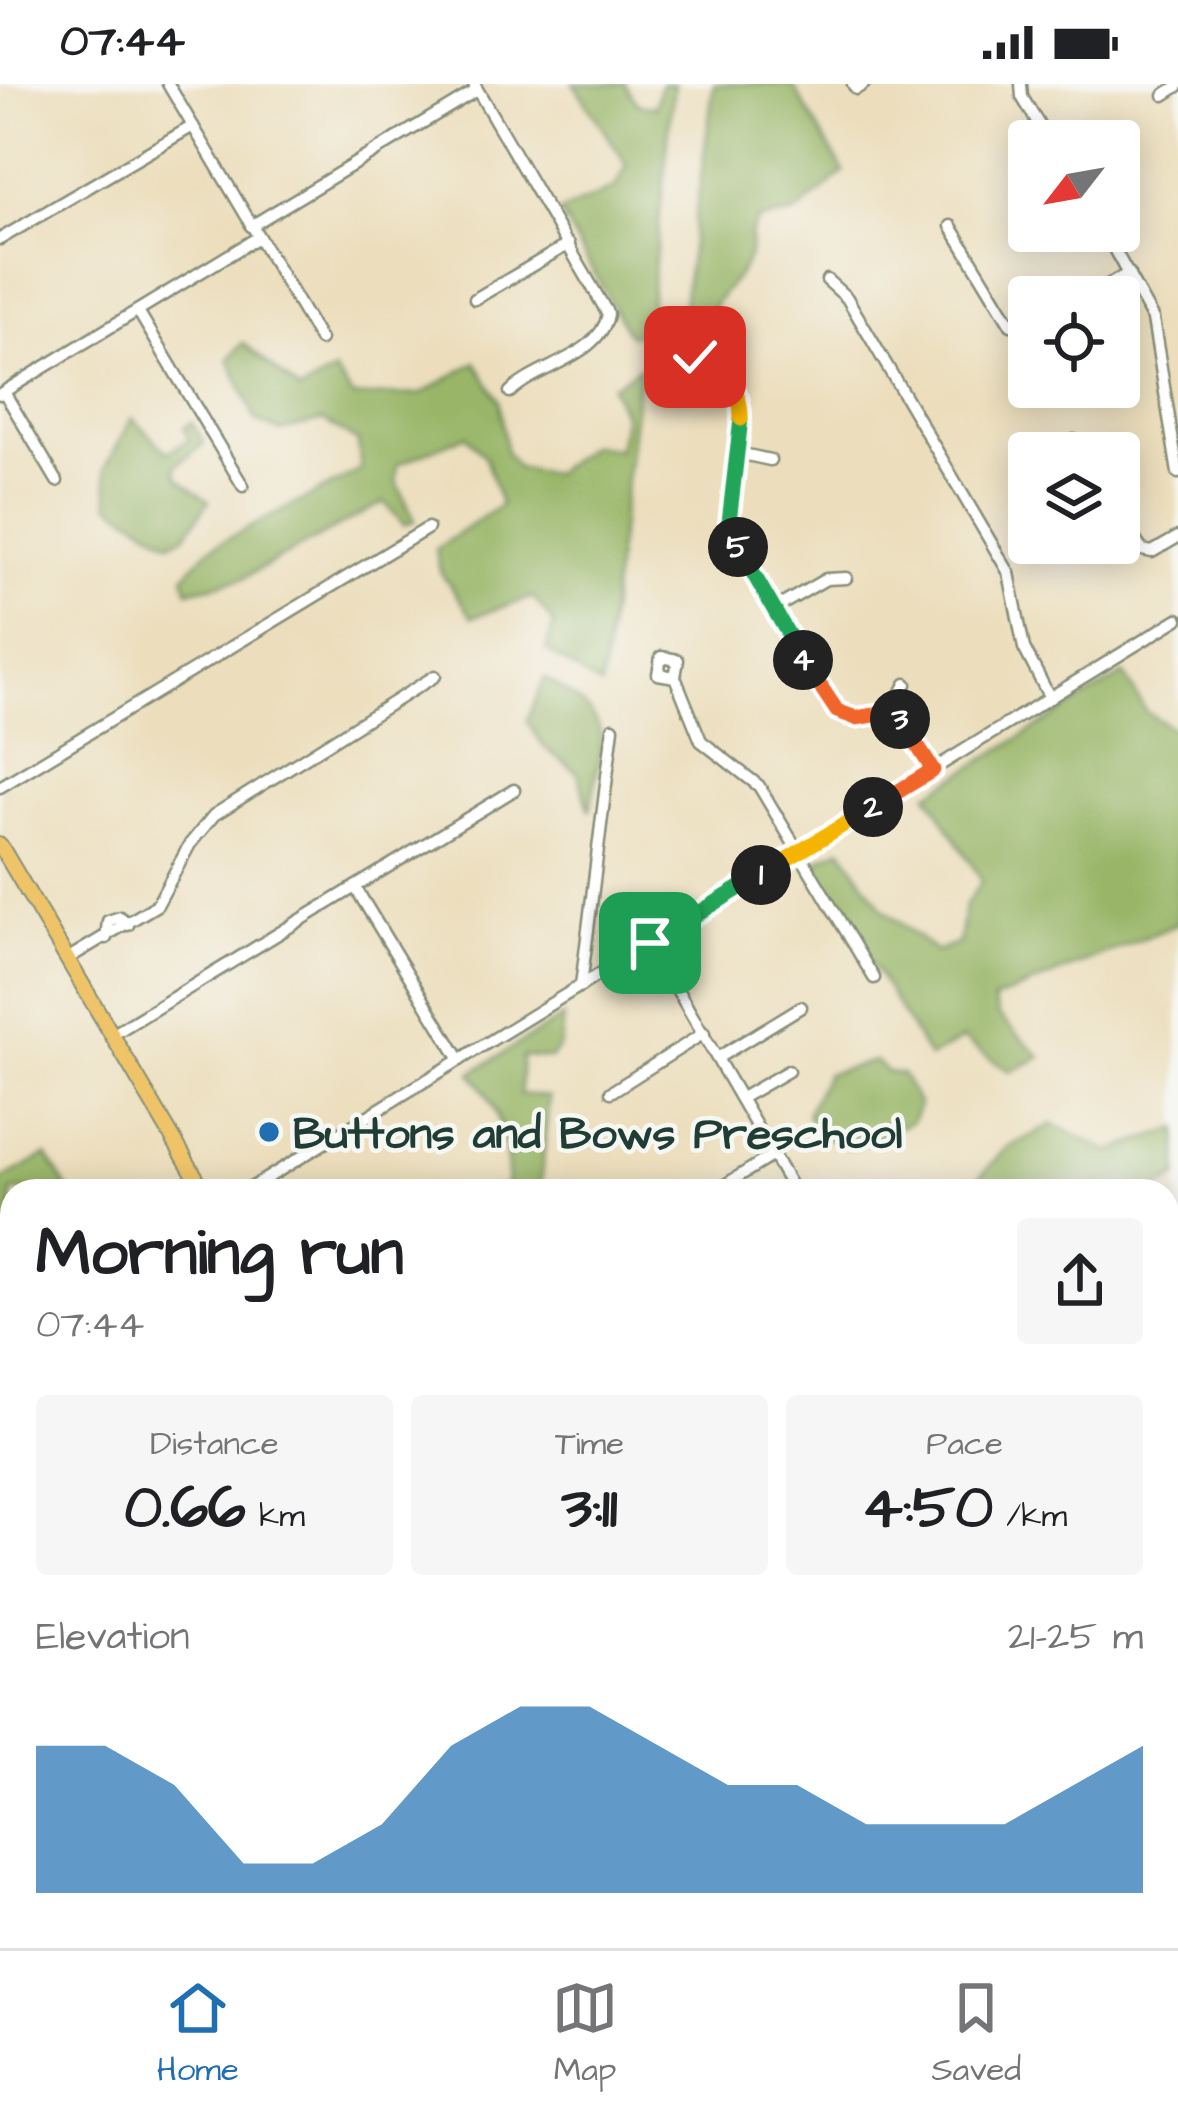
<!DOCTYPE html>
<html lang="en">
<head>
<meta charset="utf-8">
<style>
  body { margin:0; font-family:"Architects Daughter",sans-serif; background:#f6f6f6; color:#202124; height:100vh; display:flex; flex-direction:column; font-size:45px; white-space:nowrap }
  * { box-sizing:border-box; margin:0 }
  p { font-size:39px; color:#757577 }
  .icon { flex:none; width:66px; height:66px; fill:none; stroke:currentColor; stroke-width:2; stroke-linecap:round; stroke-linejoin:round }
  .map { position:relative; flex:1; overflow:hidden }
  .sheet { position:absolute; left:0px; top:1095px; width:1179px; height:771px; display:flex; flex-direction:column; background:#fff; border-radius:36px 36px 0 0; box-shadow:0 6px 30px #0003 }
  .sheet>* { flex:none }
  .needle { width:78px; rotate:239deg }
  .buttons { position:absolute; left:1008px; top:36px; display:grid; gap:24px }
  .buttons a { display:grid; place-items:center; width:132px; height:132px; border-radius:12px; background:#fff; box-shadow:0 6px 30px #0003; font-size:60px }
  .pin { position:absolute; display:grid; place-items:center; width:102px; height:102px; color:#fff; margin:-51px; border-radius:24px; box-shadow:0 6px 18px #0006 }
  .km { position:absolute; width:60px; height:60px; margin:-30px; border-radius:50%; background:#222; color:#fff; font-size:33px; line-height:60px; text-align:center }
  .round { display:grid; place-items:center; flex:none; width:126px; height:126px; border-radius:12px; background:#f6f6f6 }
  .headline { display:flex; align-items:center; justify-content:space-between; height:204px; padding:0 36px }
  h1 { font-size:66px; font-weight:700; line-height:90px }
  .figures { display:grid; grid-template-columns:repeat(3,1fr); gap:18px; height:204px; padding:12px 36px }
  .figures div { display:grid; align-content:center; border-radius:12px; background:#f6f6f6; text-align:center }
  .figures b { font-size:60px; font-weight:700 }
  .figures small { font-size:33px; font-weight:400 }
  .figures p { font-size:33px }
  .chart { height:336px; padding:24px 36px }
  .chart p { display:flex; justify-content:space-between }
  .chart svg { width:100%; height:216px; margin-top:12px; fill:#1f6fb2; opacity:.7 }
  .status { display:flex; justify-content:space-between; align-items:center; height:84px; padding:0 60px; background:#fff; direction:ltr }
  .status svg { height:33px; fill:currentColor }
  .tabs { display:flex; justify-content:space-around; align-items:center; height:168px; border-top:3px solid #e0e0e0; background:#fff; font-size:33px; color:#757577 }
  .tabs a { display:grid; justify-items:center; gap:6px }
  .tabs .on { color:#1f6fb2 }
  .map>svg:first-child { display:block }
  .forest { fill:#99b667; stroke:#5c7a4e; stroke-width:3 }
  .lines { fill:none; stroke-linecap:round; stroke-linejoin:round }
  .minor-casing { stroke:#868e78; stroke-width:15 }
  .major-casing { stroke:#868e78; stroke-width:18 }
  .highway-casing { stroke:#868e78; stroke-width:21 }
  .minor { stroke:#fff; stroke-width:10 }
  .major { stroke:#efc469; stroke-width:14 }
  .highway { stroke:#efc469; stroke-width:16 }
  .split-1-casing { stroke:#fff; stroke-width:24 }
  .split-2-casing { stroke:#fff; stroke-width:24 }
  .split-3-casing { stroke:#fff; stroke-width:24 }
  .split-4-casing { stroke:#fff; stroke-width:24 }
  .split-5-casing { stroke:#fff; stroke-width:24 }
  .split-6-casing { stroke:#fff; stroke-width:24 }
  .split-7-casing { stroke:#fff; stroke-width:24 }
  .split-1 { stroke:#22a559; stroke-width:15 }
  .split-2 { stroke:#f5b400; stroke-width:15 }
  .split-3 { stroke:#f0652b; stroke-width:15 }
  .split-4 { stroke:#f0652b; stroke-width:15 }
  .split-5 { stroke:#22a559; stroke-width:15 }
  .split-6 { stroke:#22a559; stroke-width:15 }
  .split-7 { stroke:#f5b400; stroke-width:15 }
  .poi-dot { fill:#1f6fb2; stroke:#f6f6f2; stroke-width:4.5 }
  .labels { text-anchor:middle; stroke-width:9; stroke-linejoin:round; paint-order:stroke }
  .poi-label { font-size:45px; font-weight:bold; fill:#1f3d34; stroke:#f6f6f2; text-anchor:start }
</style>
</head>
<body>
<div class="status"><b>07:44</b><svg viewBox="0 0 49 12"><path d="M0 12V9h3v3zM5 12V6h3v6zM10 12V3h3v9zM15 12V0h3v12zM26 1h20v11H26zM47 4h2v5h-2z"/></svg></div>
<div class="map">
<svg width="1178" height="1864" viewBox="0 0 1178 1864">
  <rect width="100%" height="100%" fill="#f6f6f2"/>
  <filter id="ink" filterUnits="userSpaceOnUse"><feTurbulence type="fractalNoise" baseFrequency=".00833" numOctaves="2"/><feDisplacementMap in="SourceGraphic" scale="24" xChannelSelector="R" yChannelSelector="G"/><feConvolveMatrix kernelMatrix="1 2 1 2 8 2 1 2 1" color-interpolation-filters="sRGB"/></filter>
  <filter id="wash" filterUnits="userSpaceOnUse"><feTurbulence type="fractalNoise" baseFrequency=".004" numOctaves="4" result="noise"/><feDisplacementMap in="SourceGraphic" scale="48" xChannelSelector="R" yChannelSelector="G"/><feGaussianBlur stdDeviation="2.7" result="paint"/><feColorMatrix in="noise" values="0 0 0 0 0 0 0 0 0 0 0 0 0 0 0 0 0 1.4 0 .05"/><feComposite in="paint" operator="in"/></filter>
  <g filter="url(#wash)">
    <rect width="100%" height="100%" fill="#ecdebc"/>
    <!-- forest -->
    <g class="forest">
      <polygon points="574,0 625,0 638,20 655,23 661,0 674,0 647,249 629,251 560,128 615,104 627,81"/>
      <path d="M714,0H792L844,88L795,130L758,136L750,151C755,181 732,196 716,218C708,228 704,244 700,255L677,263Z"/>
      <polygon points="243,259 300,307 335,288 353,313 421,310 476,278 499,317 506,368 517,384 552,390 591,361 618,365 624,332 611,302 640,283 601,603 546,566 554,540 533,513 472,533 440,487 436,465 501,421 485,373 466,351 398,380 396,397 415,437 404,441 384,418 241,495 188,507 184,492 210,464 361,386 358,358 323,336 279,347 256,337 229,275"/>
      <polygon points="132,334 167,368 189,356 184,344 192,338 204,359 175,383 179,394 209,417 185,452 170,458 110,420 105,384"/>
      <polygon points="1124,590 1146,628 1178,648 1178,840 993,916 998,931 1041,973 1010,988 963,955 929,974 812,780 841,764 884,826 936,868 959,859 965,822 982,797 928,710"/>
      <path d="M545,594C619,641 603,646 590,727L578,689L545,664L527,637Z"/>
      <path d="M563,933L560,961L551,974L522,972L520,1010L549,1013L540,1107H505C513,1067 498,1019 471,989Z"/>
      <polygon points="875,977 887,988 902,990 919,1021 912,1037 852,1064 815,1048 807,1029 826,990"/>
      <polygon points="1053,1040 1109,1068 1178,1044 1178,1093 1154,1107 966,1107 1006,1065"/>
      <polygon points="47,1071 69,1107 12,1107 12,1184 0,1192 0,1097"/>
      <polygon points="0,1478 12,1491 12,1597 0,1581"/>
    </g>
  </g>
  <g filter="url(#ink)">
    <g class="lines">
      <defs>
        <g id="minor">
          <polyline points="168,0 320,256"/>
          <path d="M474,0L608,230C601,272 538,281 510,308"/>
          <polyline points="853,0 856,5 864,0"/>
          <polyline points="1021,0 1022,13 1049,57"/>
          <polyline points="1164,11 1178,2"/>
          <polyline points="251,142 477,6"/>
          <polyline points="951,142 1011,241 1029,246"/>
          <polyline points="1104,147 1153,235 1178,389"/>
          <polyline points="0,155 193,42"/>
          <polyline points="827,196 847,214 1009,489 1024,564 1050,614"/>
          <polyline points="1088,213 1129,189"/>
          <polyline points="475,215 569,160"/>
          <polyline points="138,227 243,402"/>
          <path d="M695,273C779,287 716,407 734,456L829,622L856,634L892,627"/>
          <polyline points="4,308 57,397"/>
          <polyline points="0,310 257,154"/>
          <polyline points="1074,356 1081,369"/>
          <polyline points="738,369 770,376"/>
          <polyline points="1119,432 1142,466 1152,468 1178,453"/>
          <polyline points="774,525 826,495 846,494"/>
          <polyline points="675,593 658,590 661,573 678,576 675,593 701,657 759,702 874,894"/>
          <polyline points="892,627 933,686"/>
          <polyline points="892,627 906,600"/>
          <polyline points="0,703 428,444"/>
          <polyline points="355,803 460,976"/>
          <polyline points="106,854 108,837 120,833 128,841"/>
          <polyline points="650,859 794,1107"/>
          <polyline points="67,875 157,821 190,760 214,731 435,592"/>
          <polyline points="581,902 613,644"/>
          <polyline points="112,951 514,706"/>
          <polyline points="719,973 801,923"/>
          <polyline points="611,1008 704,949"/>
          <polyline points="743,1013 788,987"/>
          <polyline points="246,1107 1178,535"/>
          <polyline points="715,1107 773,1071"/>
          <polyline points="0,1252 12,1245"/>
          <polyline points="1167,1296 1178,1308"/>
          <polyline points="0,1311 12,1331"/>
          <polyline points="1167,1471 1178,1465"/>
          <polyline points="4,1694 12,1690"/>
          <polyline points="1167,1778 1178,1771"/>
          <polyline points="512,1864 529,1854"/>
          <polyline points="1025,1864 1042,1854"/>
        </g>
        <g id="major">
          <polyline points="0,761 204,1107"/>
          <polyline points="659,1854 665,1864"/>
        </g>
        <g id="highway">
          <polyline points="0,1767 12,1785"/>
          <polyline points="0,1833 12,1851"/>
          <polyline points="58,1854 65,1864"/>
        </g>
      </defs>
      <!-- minor casing -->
      <use href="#minor" class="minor-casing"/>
      <!-- major casing -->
      <use href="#major" class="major-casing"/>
      <!-- highway casing -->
      <use href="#highway" class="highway-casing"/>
      <!-- minor -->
      <use href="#minor" class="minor"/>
      <!-- major -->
      <use href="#major" class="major"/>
      <!-- highway -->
      <use href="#highway" class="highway"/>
    </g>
  </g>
  <g class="lines" filter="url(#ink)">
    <defs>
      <polyline id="split-1" points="650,859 761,791"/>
      <polyline id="split-2" points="761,791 873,723"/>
      <polyline id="split-3" points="873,723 933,686 900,635"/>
      <polyline id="split-4" points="803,576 837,627 856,634 892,628 900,635"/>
      <polyline id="split-5" points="738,463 803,576"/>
      <polyline id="split-6" points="738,463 729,438 741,335"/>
      <path id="split-7" d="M695,273C723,278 742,308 741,335"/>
    </defs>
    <!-- split-1 casing -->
    <use href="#split-1" class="split-1-casing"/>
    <!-- split-2 casing -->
    <use href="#split-2" class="split-2-casing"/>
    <!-- split-3 casing -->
    <use href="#split-3" class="split-3-casing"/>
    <!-- split-4 casing -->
    <use href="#split-4" class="split-4-casing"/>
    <!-- split-5 casing -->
    <use href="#split-5" class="split-5-casing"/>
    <!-- split-6 casing -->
    <use href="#split-6" class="split-6-casing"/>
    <!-- split-7 casing -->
    <use href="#split-7" class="split-7-casing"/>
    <!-- split-1 -->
    <use href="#split-1" class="split-1"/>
    <!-- split-2 -->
    <use href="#split-2" class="split-2"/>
    <!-- split-3 -->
    <use href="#split-3" class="split-3"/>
    <!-- split-4 -->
    <use href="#split-4" class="split-4"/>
    <!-- split-5 -->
    <use href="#split-5" class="split-5"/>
    <!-- split-6 -->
    <use href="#split-6" class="split-6"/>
    <!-- split-7 -->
    <use href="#split-7" class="split-7"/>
  </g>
  <!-- markers -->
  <circle class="poi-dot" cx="269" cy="1048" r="12"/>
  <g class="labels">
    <!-- poi labels -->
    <g class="poi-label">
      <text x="293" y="1064">Buttons and Bows Preschool</text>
    </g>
  </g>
</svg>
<div class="buttons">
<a><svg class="needle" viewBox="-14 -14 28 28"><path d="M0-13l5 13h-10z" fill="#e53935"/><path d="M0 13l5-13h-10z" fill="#757577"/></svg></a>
<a><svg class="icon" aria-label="locate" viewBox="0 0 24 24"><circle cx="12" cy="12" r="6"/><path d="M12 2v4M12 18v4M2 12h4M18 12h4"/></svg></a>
<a><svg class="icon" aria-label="layers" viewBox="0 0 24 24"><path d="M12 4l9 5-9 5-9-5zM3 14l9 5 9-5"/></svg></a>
</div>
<div class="pin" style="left:650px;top:859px;background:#1e9e55"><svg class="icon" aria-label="arrive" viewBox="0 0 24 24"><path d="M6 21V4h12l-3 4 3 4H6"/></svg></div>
<div class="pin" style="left:695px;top:273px;background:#d93025"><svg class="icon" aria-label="check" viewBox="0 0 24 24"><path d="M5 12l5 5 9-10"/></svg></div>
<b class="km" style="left:761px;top:791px">1</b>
<b class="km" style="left:873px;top:723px">2</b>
<b class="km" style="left:900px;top:635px">3</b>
<b class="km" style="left:803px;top:576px">4</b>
<b class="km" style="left:738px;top:463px">5</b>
<section class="sheet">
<div class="headline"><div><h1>Morning run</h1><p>07:44</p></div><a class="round"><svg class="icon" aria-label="share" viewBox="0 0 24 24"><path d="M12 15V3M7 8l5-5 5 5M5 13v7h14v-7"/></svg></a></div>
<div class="figures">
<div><p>Distance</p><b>0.66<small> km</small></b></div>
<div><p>Time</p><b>3:11</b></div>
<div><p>Pace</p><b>4:50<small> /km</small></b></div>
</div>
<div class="chart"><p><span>Elevation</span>21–25 m</p>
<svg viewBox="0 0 160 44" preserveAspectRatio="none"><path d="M0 44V14L10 14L20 22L30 38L40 38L50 30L60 14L70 6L80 6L90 14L100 22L110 22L120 30L130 30L140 30L150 22L160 14V44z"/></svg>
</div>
</section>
</div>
<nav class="tabs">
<a class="on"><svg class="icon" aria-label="home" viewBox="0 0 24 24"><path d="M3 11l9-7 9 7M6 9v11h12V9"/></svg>Home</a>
<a><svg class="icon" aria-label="map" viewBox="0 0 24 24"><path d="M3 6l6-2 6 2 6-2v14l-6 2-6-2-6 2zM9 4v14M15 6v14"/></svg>Map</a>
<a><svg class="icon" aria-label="saved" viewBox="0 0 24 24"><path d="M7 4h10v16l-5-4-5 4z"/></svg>Saved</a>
</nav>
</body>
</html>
